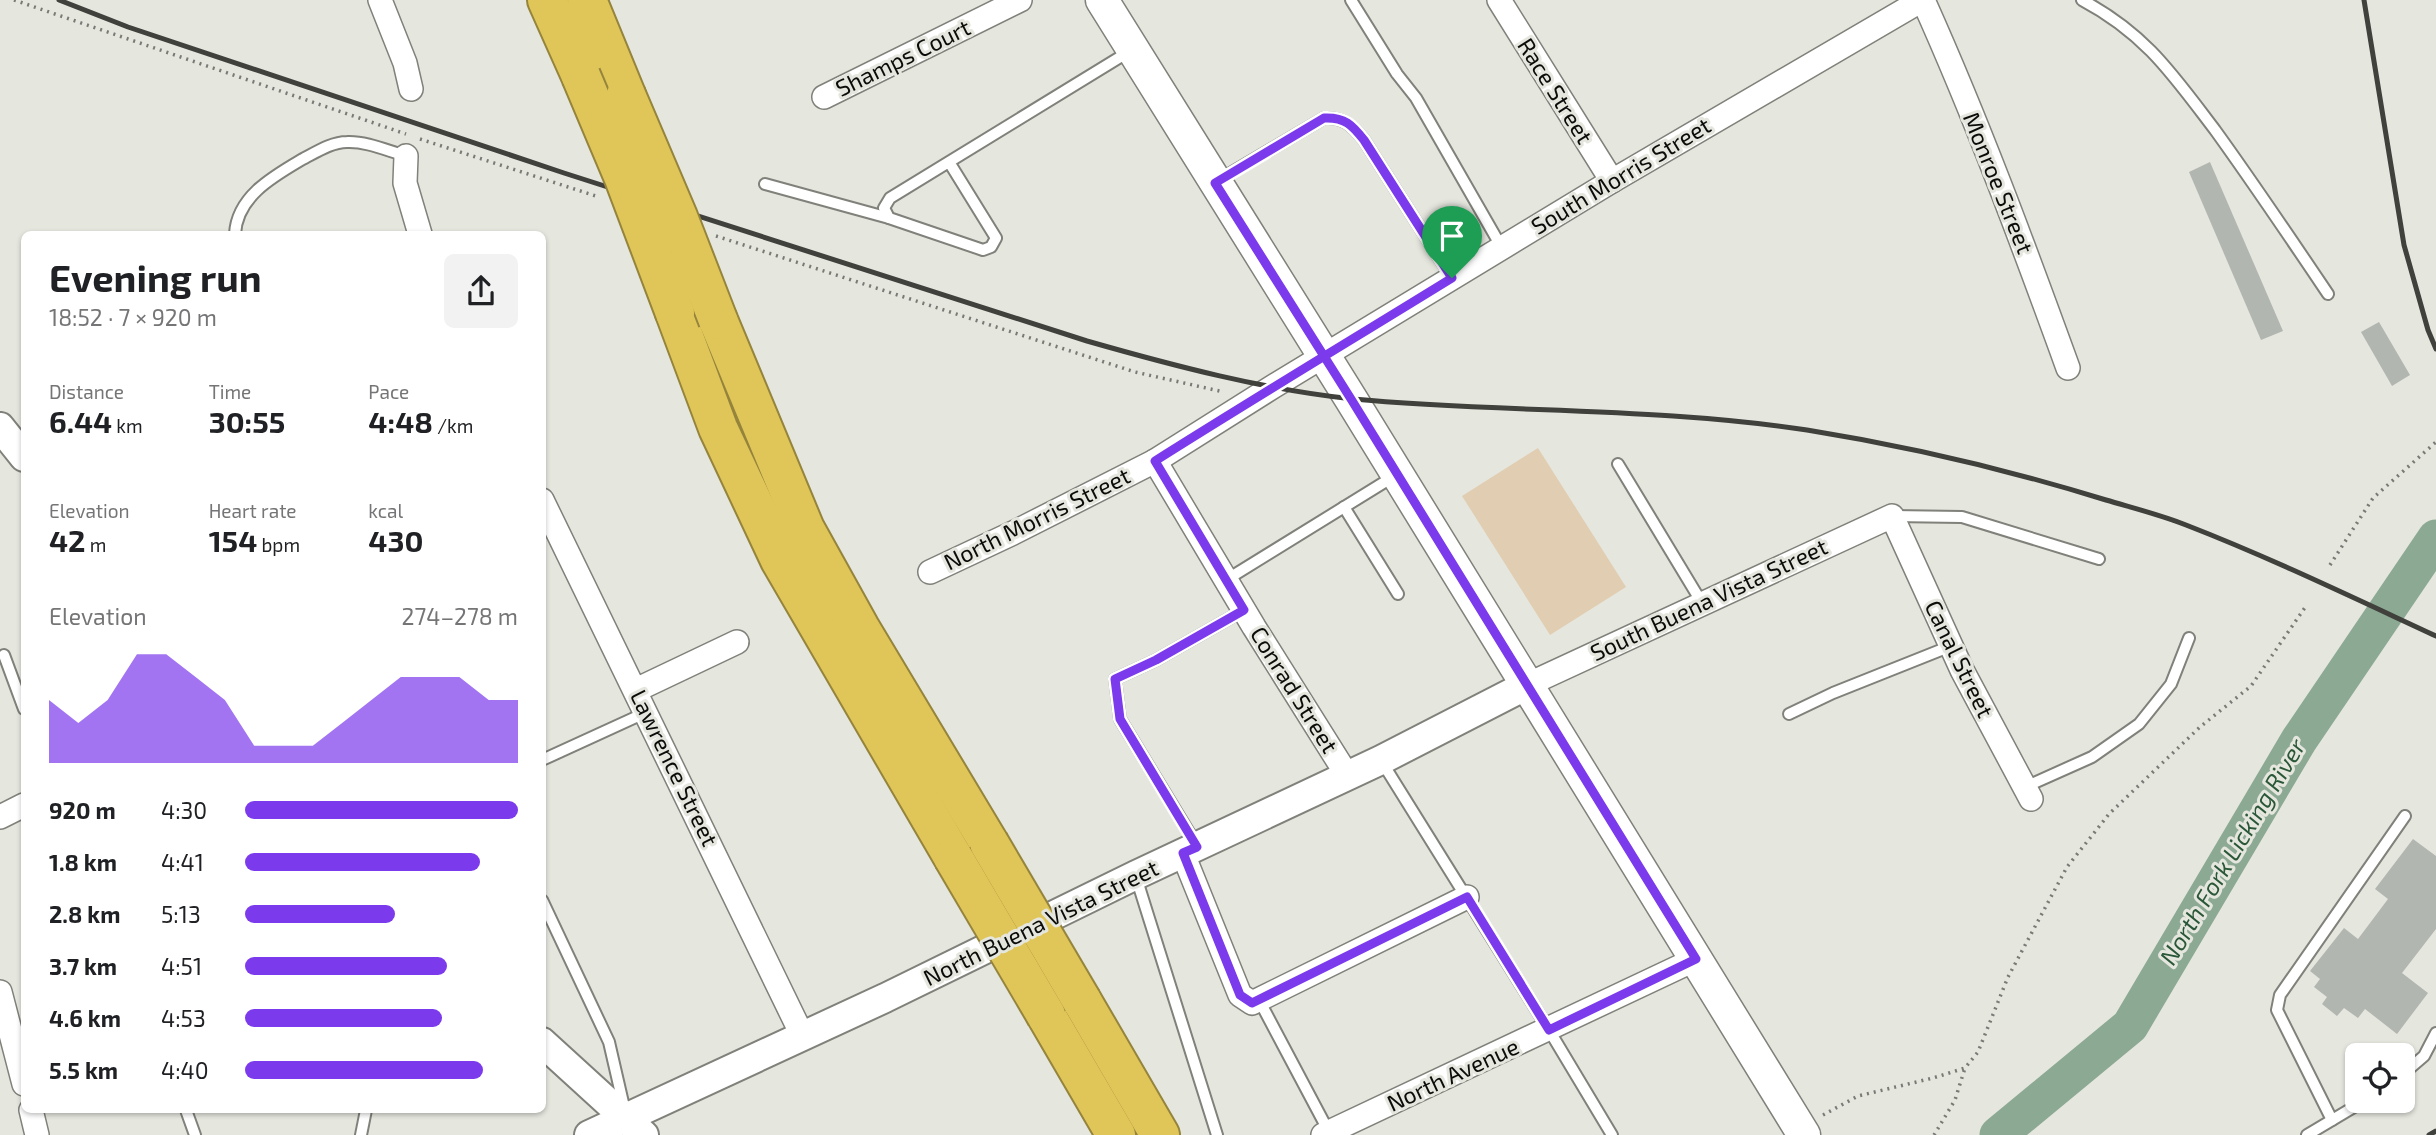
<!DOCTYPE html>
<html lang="en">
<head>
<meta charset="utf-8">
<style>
  body { margin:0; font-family:"Exo 2",sans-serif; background:#f2f2f2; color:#202124; height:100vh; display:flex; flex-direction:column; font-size:26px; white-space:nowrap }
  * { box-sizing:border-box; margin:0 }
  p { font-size:23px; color:#757577 }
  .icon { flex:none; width:38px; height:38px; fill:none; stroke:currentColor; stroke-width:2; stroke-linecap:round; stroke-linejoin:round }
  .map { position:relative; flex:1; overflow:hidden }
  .details { position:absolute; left:21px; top:231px; width:525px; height:882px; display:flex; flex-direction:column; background:#fff; border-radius:10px; box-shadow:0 2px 5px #0004 }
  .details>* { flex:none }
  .fabs { position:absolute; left:2345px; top:1043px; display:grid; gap:14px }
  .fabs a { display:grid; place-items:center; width:70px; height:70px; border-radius:10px; background:#fff; box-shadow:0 2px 5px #0004; font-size:35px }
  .pin { position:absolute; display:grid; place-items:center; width:60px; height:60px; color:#fff; margin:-72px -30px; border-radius:50% 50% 50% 0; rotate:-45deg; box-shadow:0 0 7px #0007 }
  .pin .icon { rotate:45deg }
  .round { display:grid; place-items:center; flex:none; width:74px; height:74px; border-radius:10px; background:#f2f2f2 }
  .head { display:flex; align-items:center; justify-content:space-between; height:119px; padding:0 28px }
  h1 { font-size:38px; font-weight:700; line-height:52px }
  .metrics { display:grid; grid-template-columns:repeat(3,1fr); gap:10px; height:119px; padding:7px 28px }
  .metrics div { display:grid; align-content:center }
  .metrics b { font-size:30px; font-weight:700 }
  .metrics small { font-size:19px; font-weight:400 }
  .metrics p { font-size:19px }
  .chart { height:196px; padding:14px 28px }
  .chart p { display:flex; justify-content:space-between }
  .chart svg { width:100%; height:126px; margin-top:7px; fill:#7c3aed; opacity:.7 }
  ul { padding:0 28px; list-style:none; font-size:23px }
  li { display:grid; grid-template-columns:112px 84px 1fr; align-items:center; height:52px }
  li i { height:18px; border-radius:9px; background:#7c3aed }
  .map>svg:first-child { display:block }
  .green { fill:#e1ceb2 }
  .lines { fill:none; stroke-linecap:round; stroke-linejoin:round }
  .river { stroke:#8ca993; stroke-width:37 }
  .building { fill:#b2b6b0 }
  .service-casing { stroke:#80817a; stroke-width:14 }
  .minor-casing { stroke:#80817a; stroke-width:26 }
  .tertiary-casing { stroke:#80817a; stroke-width:32 }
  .secondary-casing { stroke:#80817a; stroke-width:35 }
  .motorway-casing { stroke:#95843c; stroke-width:42 }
  .path { stroke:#797a75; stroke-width:3.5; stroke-dasharray:2 5; stroke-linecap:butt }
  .service { stroke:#fff; stroke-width:10 }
  .minor { stroke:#fff; stroke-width:23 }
  .tertiary { stroke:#fff; stroke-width:28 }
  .secondary { stroke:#fff; stroke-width:32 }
  .motorway { stroke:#e0c558; stroke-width:38 }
  .rail { stroke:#40413c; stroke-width:5 }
  .motorway-bridge-casing { stroke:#95843c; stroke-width:42; stroke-linecap:butt }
  .motorway-bridge { stroke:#e0c558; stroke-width:38 }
  .route-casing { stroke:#fff; stroke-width:14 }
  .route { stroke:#7c3aed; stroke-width:9 }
  .labels { text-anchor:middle; stroke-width:6; stroke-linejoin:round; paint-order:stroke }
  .street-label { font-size:23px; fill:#0b0c09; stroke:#e5e6de }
  .water-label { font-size:24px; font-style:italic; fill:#295737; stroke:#e5e6de }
</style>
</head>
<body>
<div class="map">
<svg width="2436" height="1135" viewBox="0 0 2436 1135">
  <rect width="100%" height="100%" fill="#e5e6de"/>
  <!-- green -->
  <polygon class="green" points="1538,448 1626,587 1550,635 1462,496"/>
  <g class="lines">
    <!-- river -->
    <polyline class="river" points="1998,1135 2130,1026 2299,740 2436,538"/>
  </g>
  <!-- building -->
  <g class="building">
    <polygon points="2210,162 2283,331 2261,340 2189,172"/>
    <polygon points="2379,322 2410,375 2392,386 2361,332"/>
    <polygon points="2413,839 2436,856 2436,929 2402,973 2428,993 2397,1034 2365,1009 2358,1018 2344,1008 2337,1016 2322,1004 2327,997 2314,987 2320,979 2310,971 2344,928 2358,939 2388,899 2375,889"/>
  </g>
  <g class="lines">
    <defs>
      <g id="service">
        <polyline points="1351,0 1397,74 1416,98 1502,248"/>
        <path d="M2082,0C2146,34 2173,75 2215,130C2254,184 2291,239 2328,294"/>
        <polyline points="949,162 996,238 991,247 983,250 889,218 884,208 890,198 1130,51"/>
        <path d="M1217,181L1324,118C1344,117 1352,125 1364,140L1452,278"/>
        <polyline points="765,184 889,218"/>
        <path d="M235,234C237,197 272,177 301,160C315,153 331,142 347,142C366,141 388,151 406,156"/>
        <polyline points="1618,464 1702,603"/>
        <polyline points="1344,507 1398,594"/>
        <polyline points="1892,516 1962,517 2099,559"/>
        <polyline points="1226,580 1396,475"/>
        <polyline points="4,655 24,709"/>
        <polyline points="1789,714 1833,693 1951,646"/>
        <polyline points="542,760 647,712"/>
        <polyline points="1382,762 1549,1030 1612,1135"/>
        <polyline points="2025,787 2092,757 2139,724 2171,684 2189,638"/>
        <polyline points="1196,844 1120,719 1115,679 1156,660 1244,610"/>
        <polyline points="1136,877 1217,1135"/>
        <polyline points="542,900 609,1042 624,1107"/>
        <polyline points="1259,1000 1329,1132"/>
        <polyline points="2403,1074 2424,1056 2436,1033"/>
        <polyline points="186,1110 195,1135"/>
        <polyline points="2332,1120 2277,1010 2280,995 2405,816"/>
        <polyline points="361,1135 366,1110"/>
        <polyline points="2307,1135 2364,1101"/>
      </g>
      <g id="minor">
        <polyline points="380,0 405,63 411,89"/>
        <polyline points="1499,0 1612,181"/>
        <path d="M1923,0C1977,120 2023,244 2068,368"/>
        <polyline points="824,97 1020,0"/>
        <polyline points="406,156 405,183 420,234"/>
        <polyline points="1155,461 1254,627 1347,775"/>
        <polyline points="542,500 803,1037"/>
        <polyline points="930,572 1013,533 1155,461 1274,386 1612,181 1922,0"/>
        <polyline points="1527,685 1892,516 1962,670 2031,799"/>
        <polyline points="636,690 737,642"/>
        <polyline points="0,817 24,805"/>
        <polyline points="1183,854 1240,995 1252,1003 1467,897"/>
        <polyline points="0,992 24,1084"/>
        <polyline points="31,1110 37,1135"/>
        <polyline points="1323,1135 1696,959"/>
      </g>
      <g id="tertiary">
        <polyline points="0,427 24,457"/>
        <polyline points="542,1042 644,1135"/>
        <polyline points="589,1135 885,998 1136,875 1381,760 1527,685"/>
      </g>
      <polyline id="secondary" points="1102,0 1351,399 1804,1135"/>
      <g id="motorway">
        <polyline points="547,0 581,76"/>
        <polyline points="587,0 626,95"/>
        <polyline points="675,313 718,428 780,560 953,857"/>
        <polyline points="718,320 805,529 860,628 989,843"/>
        <polyline points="1082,1001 1160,1135"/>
        <polyline points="1046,1015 1116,1135"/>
      </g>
    </defs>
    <!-- service casing -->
    <use href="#service" class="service-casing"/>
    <!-- minor casing -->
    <use href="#minor" class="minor-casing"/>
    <!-- tertiary casing -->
    <use href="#tertiary" class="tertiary-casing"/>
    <!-- secondary casing -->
    <use href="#secondary" class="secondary-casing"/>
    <!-- motorway casing -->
    <use href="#motorway" class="motorway-casing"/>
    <!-- path -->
    <g class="path">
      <polyline points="14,0 406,134"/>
      <polyline points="420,139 599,197"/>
      <polyline points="716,236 1135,372 1224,392"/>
      <polyline points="2330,565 2373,498 2436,442"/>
      <polyline points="1823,1115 1858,1096 1933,1078 1965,1068 1978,1052 2008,977 2067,867 2109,814 2200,727 2251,686 2306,606"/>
      <polyline points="1934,1135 1955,1100 1965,1068"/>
    </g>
    <!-- service -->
    <use href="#service" class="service"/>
    <!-- minor -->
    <use href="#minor" class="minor"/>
    <!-- tertiary -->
    <use href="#tertiary" class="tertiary"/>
    <!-- secondary -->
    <use href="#secondary" class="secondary"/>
    <!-- motorway -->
    <use href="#motorway" class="motorway"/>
    <!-- rail -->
    <g class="rail">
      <path d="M59,0L128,27L564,173L1087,341C1171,365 1265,390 1353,399C1504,413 1657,407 1807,430C1907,446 2009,470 2106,500C2133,508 2161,515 2186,525C2271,558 2354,598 2436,636"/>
      <polyline points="2364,0 2404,245 2428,330 2436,349"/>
      <polyline points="2429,1135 2436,1131"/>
    </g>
    <defs>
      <g id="motorway-bridge">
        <polyline points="581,76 624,178 675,313"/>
        <polyline points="626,95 678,217 718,320"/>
        <polyline points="989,843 1082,1001"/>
        <polyline points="953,857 1046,1015"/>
      </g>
    </defs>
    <!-- motorway-bridge casing -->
    <use href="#motorway-bridge" class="motorway-bridge-casing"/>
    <!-- motorway-bridge -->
    <use href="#motorway-bridge" class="motorway-bridge"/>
  </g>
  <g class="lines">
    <defs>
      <path id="route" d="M1452,278C1353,339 1253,399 1155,461L1244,610L1156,660L1115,679L1120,719L1197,847L1183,853L1240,995L1252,1003L1467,897L1549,1030L1696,959L1351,399L1215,183L1324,118C1345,117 1352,125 1364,140L1452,278"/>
    </defs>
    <!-- route casing -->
    <use href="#route" class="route-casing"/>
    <!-- route -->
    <use href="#route" class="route"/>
  </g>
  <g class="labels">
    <!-- street labels -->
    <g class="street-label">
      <text transform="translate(903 58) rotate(-26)" y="8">Shamps Court</text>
      <text transform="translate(1555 91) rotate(58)" y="8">Race Street</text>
      <text transform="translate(1621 176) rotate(-31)" y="8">South Morris Street</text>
      <text transform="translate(1998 183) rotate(68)" y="8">Monroe Street</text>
      <text transform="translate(1037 519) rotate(-26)" y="8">North Morris Street</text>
      <text transform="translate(1709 600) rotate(-25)" y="8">South Buena Vista Street</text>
      <text transform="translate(1959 659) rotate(64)" y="8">Canal Street</text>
      <text transform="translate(1294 690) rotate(58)" y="8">Conrad Street</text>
      <text transform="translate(674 768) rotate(64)" y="8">Lawrence Street</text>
      <text transform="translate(1041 923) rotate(-26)" y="8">North Buena Vista Street</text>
      <text transform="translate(1453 1075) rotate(-25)" y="8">North Avenue</text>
    </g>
    <!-- water labels -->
    <g class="water-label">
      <text transform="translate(2233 852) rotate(-59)" y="8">North Fork Licking River</text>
    </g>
  </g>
</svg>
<div class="fabs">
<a><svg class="icon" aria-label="locate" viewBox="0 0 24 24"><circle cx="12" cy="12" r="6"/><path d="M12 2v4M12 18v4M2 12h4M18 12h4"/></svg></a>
</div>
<div class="pin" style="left:1452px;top:278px;background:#1e9e55"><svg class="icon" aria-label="arrive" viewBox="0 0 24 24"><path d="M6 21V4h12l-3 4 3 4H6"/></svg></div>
<section class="details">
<div class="head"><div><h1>Evening run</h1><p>18:52 · 7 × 920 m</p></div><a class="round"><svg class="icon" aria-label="share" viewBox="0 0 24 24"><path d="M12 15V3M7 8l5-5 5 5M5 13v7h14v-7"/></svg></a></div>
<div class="metrics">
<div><p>Distance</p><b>6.44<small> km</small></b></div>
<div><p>Time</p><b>30:55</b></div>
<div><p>Pace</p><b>4:48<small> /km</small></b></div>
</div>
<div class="metrics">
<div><p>Elevation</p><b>42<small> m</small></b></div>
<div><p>Heart rate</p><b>154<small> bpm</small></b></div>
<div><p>kcal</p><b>430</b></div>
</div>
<div class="chart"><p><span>Elevation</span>274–278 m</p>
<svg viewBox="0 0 160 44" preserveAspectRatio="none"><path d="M0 44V22L10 30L20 22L30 6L40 6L50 14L60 22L70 38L80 38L90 38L100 30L110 22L120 14L130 14L140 14L150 22L160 22V44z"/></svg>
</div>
<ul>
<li><b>920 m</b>4:30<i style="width:100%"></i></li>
<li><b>1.8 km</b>4:41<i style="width:86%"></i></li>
<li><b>2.8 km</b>5:13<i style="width:55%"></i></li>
<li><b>3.7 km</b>4:51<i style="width:74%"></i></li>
<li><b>4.6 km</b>4:53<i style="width:72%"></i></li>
<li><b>5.5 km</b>4:40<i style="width:87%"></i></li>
</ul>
</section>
</div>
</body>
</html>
